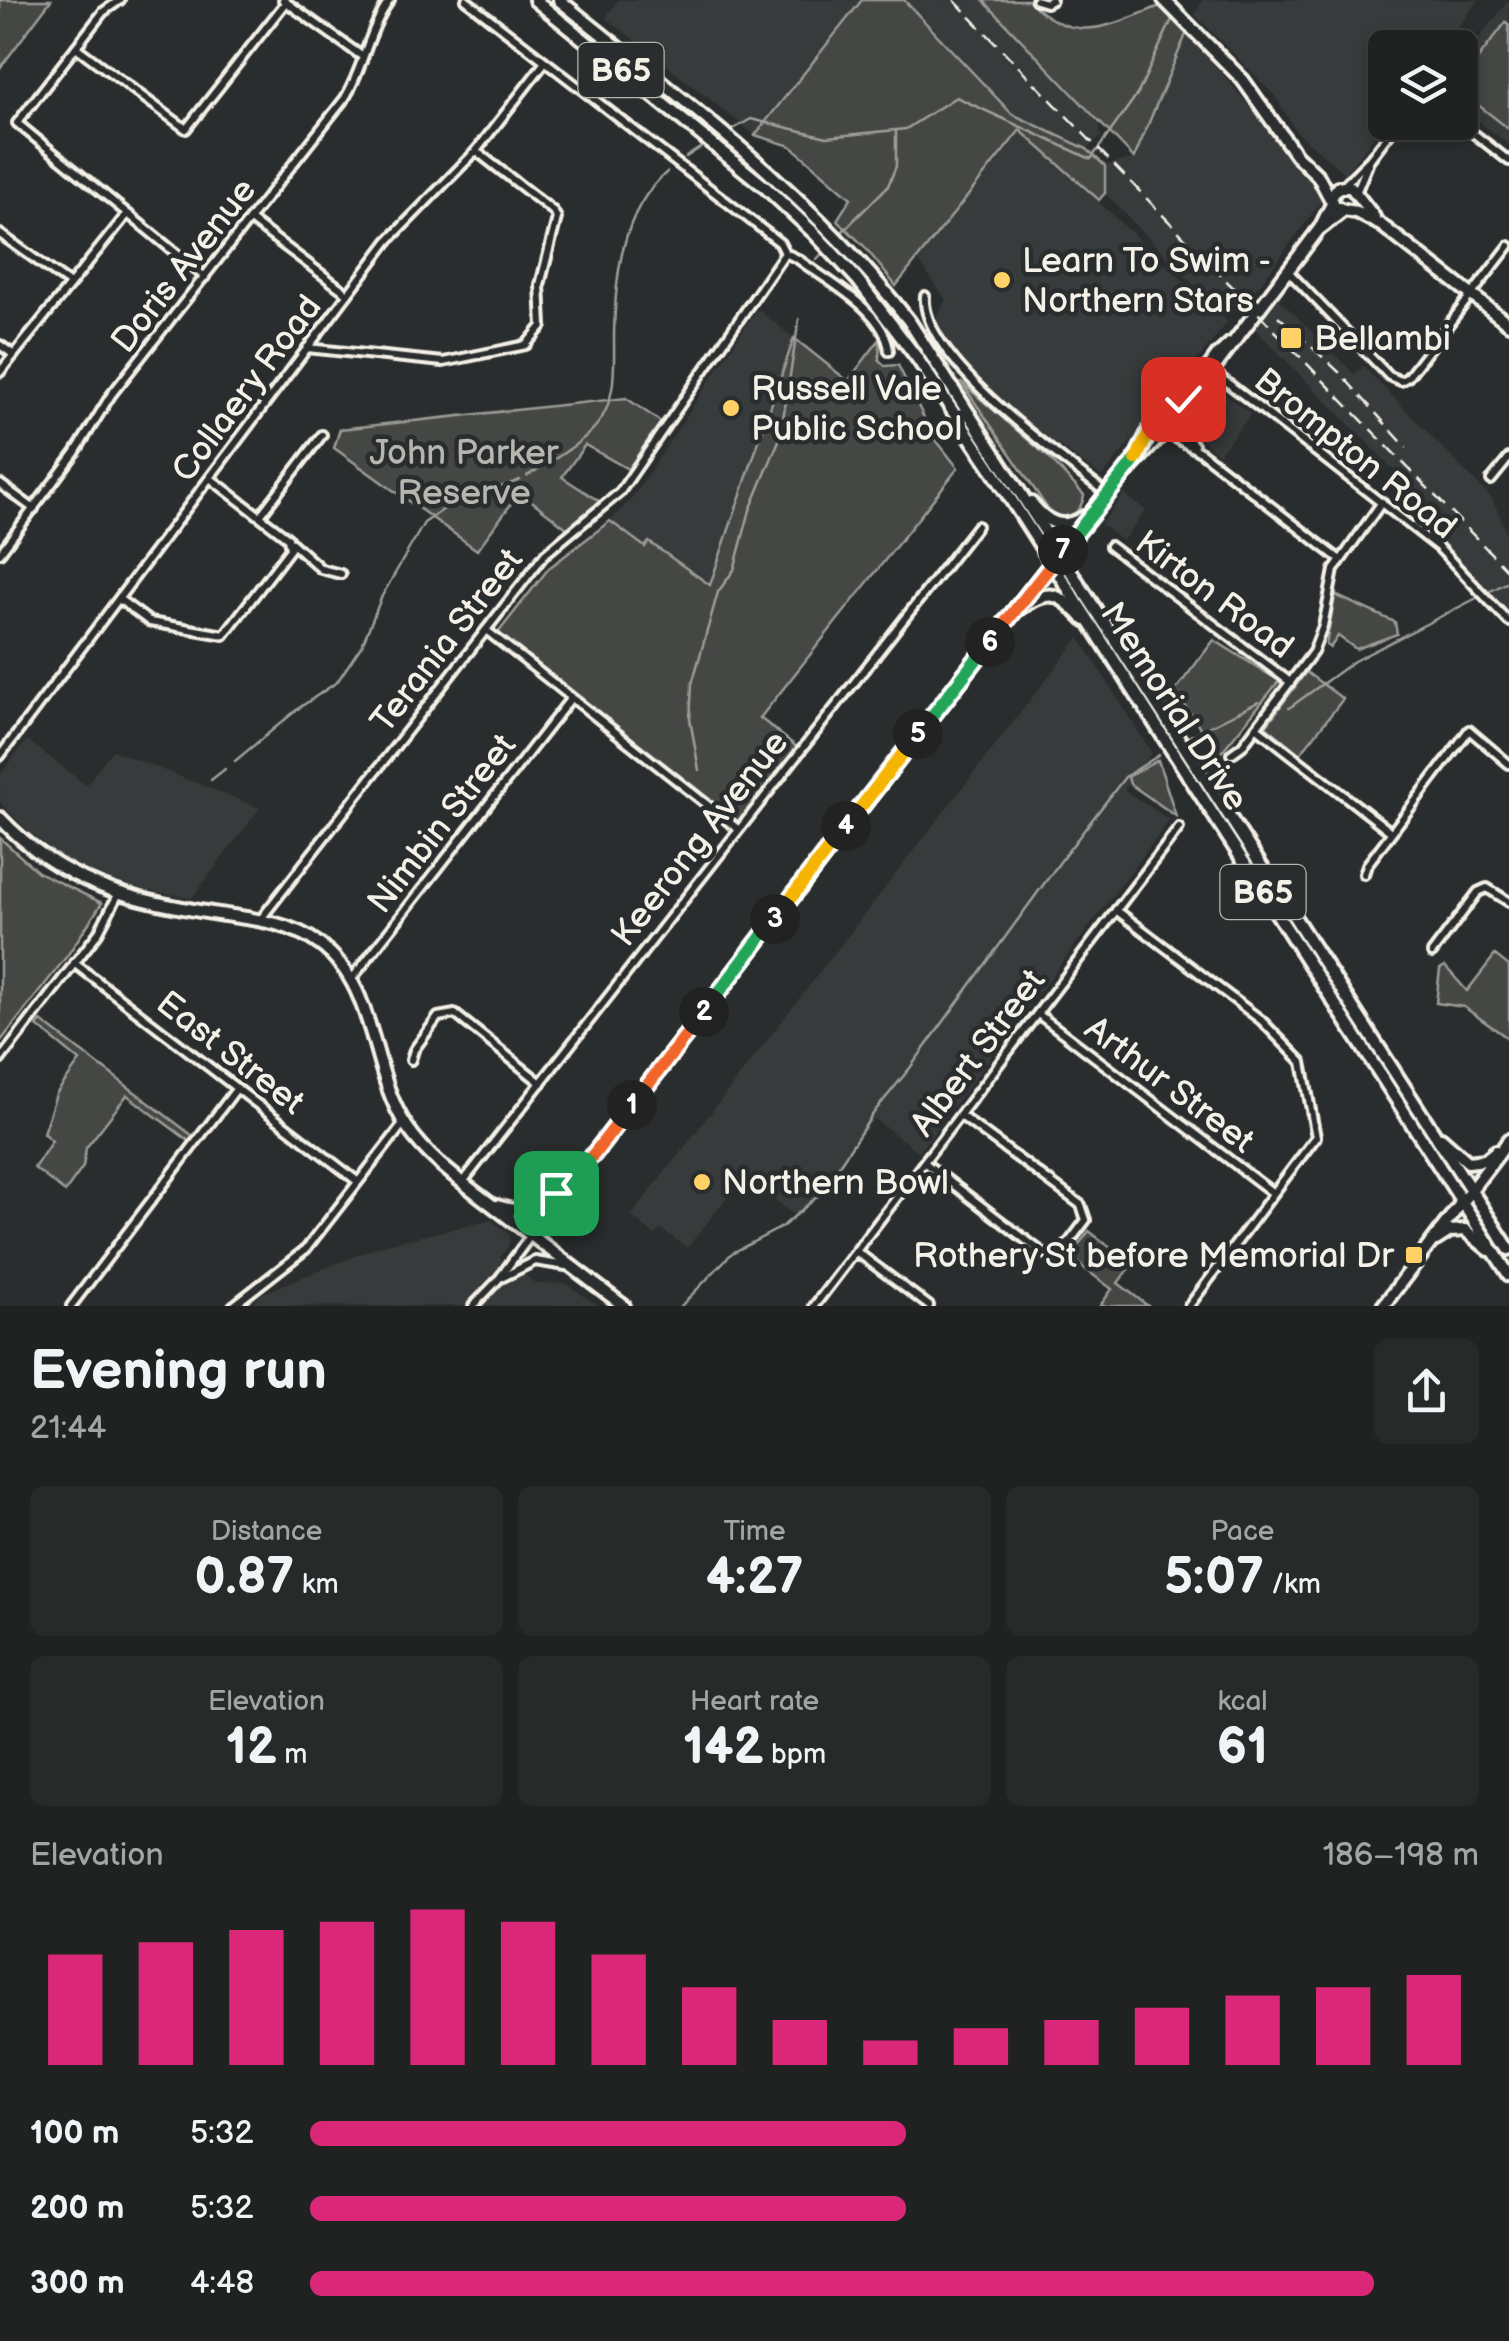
<!DOCTYPE html>
<html lang="en">
<head>
<meta charset="utf-8">
<style>
  body { margin:0; font-family:"Balsamiq Sans",sans-serif; background:#282a2a; color:#f1f3f6; height:100vh; display:flex; flex-direction:column; font-size:38px; white-space:nowrap }
  * { box-sizing:border-box; margin:0 }
  p { font-size:32px; color:#a2a4a5 }
  .icon { flex:none; width:55px; height:55px; fill:none; stroke:currentColor; stroke-width:2; stroke-linecap:round; stroke-linejoin:round }
  .map { position:relative; height:1306px; overflow:hidden }
  .panel { display:flex; flex-direction:column; background:#202222; flex:1 }
  .panel>* { flex:none }
  .fabs { position:absolute; left:1368px; top:30px; display:grid; gap:20px }
  .fabs a { display:grid; place-items:center; width:110px; height:110px; border-radius:15px; background:#202222; box-shadow:0 5px 15px #0003,0 0 0 2px #3d3f40; font-size:50px }
  .pin { position:absolute; display:grid; place-items:center; width:85px; height:85px; color:#fff; margin:-42px; border-radius:20px; box-shadow:0 5px 15px #0006 }
  .km { position:absolute; width:50px; height:50px; margin:-25px; border-radius:50%; background:#222; color:#fff; font-size:28px; line-height:50px; text-align:center }
  .round { display:grid; place-items:center; flex:none; width:105px; height:105px; border-radius:15px; background:#282a2a }
  .summary { display:flex; align-items:center; justify-content:space-between; height:170px; padding:0 30px }
  h1 { font-size:55px; font-weight:700; line-height:75px }
  .metrics { display:grid; grid-template-columns:repeat(3,1fr); gap:15px; height:170px; padding:10px 30px }
  .metrics div { display:grid; align-content:center; border-radius:15px; background:#282a2a; text-align:center }
  .metrics b { font-size:50px; font-weight:700 }
  .metrics small { font-size:28px; font-weight:400 }
  .metrics p { font-size:28px }
  .chart { height:280px; padding:20px 30px }
  .chart p { display:flex; justify-content:space-between }
  .chart svg { width:100%; height:180px; margin-top:10px; stroke:#db2777; stroke-width:6 }
  ul { padding:0 30px; list-style:none; font-size:32px }
  li { display:grid; grid-template-columns:160px 120px 1fr; align-items:center; height:75px }
  li i { height:25px; border-radius:12px; background:#db2777 }
  .map>svg:first-child { display:block }
  .built { fill:#373a3a }
  .green { fill:#444645; stroke:#9c9c96; stroke-width:2.5 }
  .lines { fill:none; stroke-linecap:round; stroke-linejoin:round }
  .stream { stroke:#9f9f9a; stroke-width:2.5 }
  .street-casing { stroke:#f4f1e8; stroke-width:14 }
  .secondary-casing { stroke:#f4f1e8; stroke-width:18 }
  .primary-casing { stroke:#f4f1e8; stroke-width:18 }
  .street { stroke:#2a2d2e; stroke-width:6 }
  .secondary { stroke:#2a2d2e; stroke-width:10 }
  .primary { stroke:#2a2d2e; stroke-width:10 }
  .rail { stroke:#f4f1e8; stroke-width:2.5; stroke-dasharray:15 8; stroke-linecap:butt }
  .split-1-casing { stroke:#fff; stroke-width:20 }
  .split-2-casing { stroke:#fff; stroke-width:20 }
  .split-3-casing { stroke:#fff; stroke-width:20 }
  .split-4-casing { stroke:#fff; stroke-width:20 }
  .split-5-casing { stroke:#fff; stroke-width:20 }
  .split-6-casing { stroke:#fff; stroke-width:20 }
  .split-7-casing { stroke:#fff; stroke-width:20 }
  .split-8-casing { stroke:#fff; stroke-width:20 }
  .split-9-casing { stroke:#fff; stroke-width:20 }
  .split-1 { stroke:#f0652b; stroke-width:12 }
  .split-2 { stroke:#f0652b; stroke-width:12 }
  .split-3 { stroke:#22a559; stroke-width:12 }
  .split-4 { stroke:#f5b400; stroke-width:12 }
  .split-5 { stroke:#f5b400; stroke-width:12 }
  .split-6 { stroke:#22a559; stroke-width:12 }
  .split-7 { stroke:#f0652b; stroke-width:12 }
  .split-8 { stroke:#22a559; stroke-width:12 }
  .split-9 { stroke:#f5b400; stroke-width:12 }
  .poi-dot { fill:#ffd166; stroke:#2a2d2e; stroke-width:4 }
  .labels { text-anchor:middle; stroke-width:9; stroke-linejoin:round; paint-order:stroke }
  .shield { fill:#2a2d2e; stroke:#b7b6b0; stroke-width:2.5 }
  .shield-label { font-size:32px; font-weight:bold; fill:#f4f1e8 }
  .poi-label { font-size:35px; fill:#f4f1e8; stroke:#2a2d2e; text-anchor:start }
  .street-label { font-size:35px; fill:#f4f1e8; stroke:#2a2d2e }
  .park-label { font-size:35px; fill:#b6b5af; stroke:#2a2d2e }
</style>
</head>
<body>
<div class="map">
<svg width="1509" height="1306" viewBox="0 0 1509 1306">
  <rect width="100%" height="100%" fill="#2a2d2e"/>
  <filter id="ink" filterUnits="userSpaceOnUse"><feTurbulence type="fractalNoise" baseFrequency=".01" numOctaves="2"/><feDisplacementMap in="SourceGraphic" scale="20" xChannelSelector="R" yChannelSelector="G"/><feConvolveMatrix kernelMatrix="1 2 1 2 8 2 1 2 1" color-interpolation-filters="sRGB"/></filter>
  <g filter="url(#ink)">
    <!-- built -->
    <g class="built">
      <polygon points="618,0 862,0 755,135 606,18"/>
      <polygon points="904,0 983,0 1099,121 1101,137 1087,149 1012,114"/>
      <polygon points="1203,0 1479,0 1442,47 1385,48 1385,122 1345,174 1295,130 1275,96 1195,15"/>
      <polygon points="1509,0 1509,145 1460,107 1460,62"/>
      <polygon points="1187,32 1325,196 1259,286 1224,316 1105,193 1105,166 1134,158"/>
      <polygon points="1020,129 1228,322 1102,477 1018,416 968,372 934,321 946,300 917,259"/>
      <polygon points="1278,298 1354,374 1363,366 1493,500 1509,539 1509,611 1392,494 1402,478 1253,327"/>
      <polygon points="757,309 794,338 710,586 650,542 645,547 610,521 633,497"/>
      <polygon points="1213,386 1251,414 1219,454 1183,426"/>
      <polygon points="1124,494 1146,511 1122,541 1101,524"/>
      <polygon points="1079,637 1152,753 1124,790 1170,820 919,1152 874,1119 798,1218 744,1176 687,1248 661,1229 655,1235 631,1216"/>
      <polygon points="27,740 86,785 112,750 260,808 192,898 147,890 97,876 61,856 29,832 0,802 0,775"/>
      <polygon points="491,1220 510,1235 509,1245 500,1258 537,1284 565,1283 599,1306 250,1306 261,1294 382,1245"/>
    </g>
    <!-- green -->
    <g class="green">
      <polygon points="0,0 51,0 0,68"/>
      <polygon points="862,0 904,0 1012,114 1087,149 1105,166 1105,193 1099,200 1020,130 896,286 864,246 837,220 851,198 791,146 755,135"/>
      <path d="M983,0H1028C1074,47 1108,26 1160,6L1187,32L1134,158Z"/>
      <polygon points="1506,22 1509,24 1509,129 1460,91 1460,82"/>
      <polygon points="794,338 848,381 880,339 879,360 885,366 898,365 933,436 958,468 760,718 798,748 743,818 736,821 508,645 498,633 549,568 610,521 645,547 649,542 710,585"/>
      <path d="M961,382L1048,457L1084,495C1081,515 1067,521 1050,512Z"/>
      <polygon points="626,398 661,422 628,469 585,445 562,477 602,503 568,529 520,492 477,550 334,448 340,429"/>
      <polygon points="1335,595 1395,622 1397,634 1356,649 1338,636 1330,648 1326,645"/>
      <polygon points="1214,640 1279,681 1219,755 1175,691"/>
      <polygon points="1306,672 1343,699 1300,754 1266,726"/>
      <polygon points="1158,760 1176,816 1130,784 1128,777"/>
      <polygon points="0,838 38,872 102,903 67,956 0,1042"/>
      <polygon points="1495,955 1509,966 1509,1039 1464,1007 1436,1003 1440,969 1445,966 1467,991"/>
      <polygon points="41,1021 193,1136 189,1141 127,1095 86,1148 83,1167 65,1192 34,1168 52,1141 43,1133 56,1094 80,1061 37,1026"/>
      <polygon points="1089,1231 1132,1264 1118,1283 1148,1306 1100,1306 1112,1289 1069,1257"/>
    </g>
    <g class="lines">
      <!-- stream -->
      <g class="stream">
        <polyline points="730,131 751,119 827,137 906,129 956,97 1091,159 1138,93 1174,15"/>
        <polyline points="686,157 706,144"/>
        <polyline points="838,236 888,186 896,166 896,131"/>
        <polyline points="817,259 826,249"/>
        <path d="M527,476C547,464 581,444 596,426C617,401 614,367 614,336C615,278 621,211 667,172"/>
        <polyline points="1289,708 1354,661 1508,582"/>
        <polyline points="1186,738 1258,702"/>
        <polyline points="235,761 299,708 337,682 362,645 382,596 424,523 447,507 520,480"/>
        <polyline points="699,770 690,719 692,684 718,592 734,570 750,510 780,438 799,319"/>
        <polyline points="211,780 225,769"/>
        <polyline points="681,1306 732,1253 782,1227 819,1195 875,1111 910,1068 1065,855 1125,777 1159,755"/>
      </g>
      <defs>
        <g id="street">
          <polyline points="120,0 103,12 17,123 205,277"/>
          <polyline points="283,0 363,57"/>
          <polyline points="466,0 780,243 785,253"/>
          <polyline points="1036,0 1046,3 1052,0"/>
          <polyline points="76,47 186,129 286,2"/>
          <polyline points="1459,122 1509,161"/>
          <polyline points="1344,185 1370,159 1398,122"/>
          <polyline points="1356,193 1368,164"/>
          <polyline points="250,220 348,294"/>
          <polyline points="0,234 70,284"/>
          <path d="M785,253L798,259C828,282 885,310 889,351"/>
          <polyline points="1287,270 1389,376 1401,381 1408,377 1509,246"/>
          <path d="M925,296C920,358 1060,456 1106,493"/>
          <polyline points="0,345 14,355"/>
          <polyline points="307,348 443,362 526,345 542,326 540,285 557,218 553,211 476,151"/>
          <polyline points="1211,370 1439,548 1509,622"/>
          <polyline points="0,372 127,214"/>
          <polyline points="1183,399 1216,354 1229,342"/>
          <polyline points="1174,423 1194,445"/>
          <polyline points="1165,432 1202,453 1339,559"/>
          <polyline points="1491,480 1509,458"/>
          <polyline points="0,484 34,509"/>
          <polyline points="260,516 322,435"/>
          <polyline points="292,543 321,569 341,574"/>
          <polyline points="1110,546 1290,682"/>
          <path d="M0,553L75,453L111,395L345,98C364,67 368,30 390,0"/>
          <polyline points="119,599 150,622 224,635 290,549 288,538 210,478"/>
          <polyline points="486,630 738,829"/>
          <polyline points="1256,727 1391,832"/>
          <polyline points="1231,754 1242,746 1313,652 1323,626 1334,570 1382,502"/>
          <polyline points="0,756 388,241 476,151 545,62"/>
          <polyline points="1364,874 1367,865 1469,730 1509,764"/>
          <polyline points="1116,910 1261,1020 1302,1062 1316,1137 1189,1306"/>
          <polyline points="260,920 545,554 620,492 785,253"/>
          <polyline points="1432,953 1478,892 1487,888 1509,902"/>
          <polyline points="74,963 357,1181"/>
          <polyline points="351,980 571,698"/>
          <polyline points="1038,1014 1273,1193"/>
          <polyline points="0,1060 98,933 118,895"/>
          <polyline points="411,1060 414,1050 438,1017 455,1014 541,1083"/>
          <polyline points="925,1163 1043,1253 1054,1255 1064,1249 1086,1220 1081,1205 961,1116"/>
          <polyline points="463,1182 977,526"/>
          <polyline points="857,1252 929,1306"/>
          <polyline points="503,1277 535,1261 566,1266"/>
          <polyline points="71,1306 237,1088"/>
          <polyline points="233,1306 306,1249 404,1123"/>
          <polyline points="473,1306 498,1280 531,1235"/>
          <polyline points="814,1306 1179,828"/>
        </g>
        <g id="secondary">
          <polyline points="1164,0 1243,80 1296,155 1318,176 1334,206 1344,210"/>
          <polyline points="1332,196 1338,187 1351,187 1374,217"/>
          <polyline points="1321,228 1344,210 1356,212 1381,225 1509,324"/>
          <circle cx="1164" cy="422" r="10"/>
          <polyline points="1174,421 1320,228 1333,202"/>
          <path d="M1031,503C1047,522 1061,532 1084,517"/>
          <path d="M1021,608C1052,586 1060,595 1085,620"/>
          <path d="M0,818C63,885 131,900 218,914C253,919 290,922 319,944C378,986 369,1071 407,1127C430,1161 465,1184 497,1209C539,1241 581,1274 624,1306"/>
          <polyline points="1441,1138 1468,1162 1485,1160 1496,1151"/>
          <path d="M497,1206C533,1217 539,1209 564,1184"/>
          <polyline points="531,1235 1041,576 1107,493 1164,432"/>
          <polyline points="1436,1240 1450,1231 1465,1230 1489,1250"/>
          <polyline points="1383,1306 1509,1140"/>
        </g>
        <g id="primary">
          <polyline points="535,0 765,187 815,234 857,279 917,358 990,467 1509,1275"/>
          <path d="M559,0C682,99 812,195 909,321L1509,1249"/>
        </g>
      </defs>
      <!-- street casing -->
      <use href="#street" class="street-casing"/>
      <!-- secondary casing -->
      <use href="#secondary" class="secondary-casing"/>
      <!-- primary casing -->
      <use href="#primary" class="primary-casing"/>
      <!-- street -->
      <use href="#street" class="street"/>
      <!-- secondary -->
      <use href="#secondary" class="secondary"/>
      <!-- primary -->
      <use href="#primary" class="primary"/>
      <!-- rail -->
      <g class="rail">
        <polyline points="954,0 1509,572"/>
        <polyline points="1278,316 1339,372 1407,448"/>
      </g>
    </g>
  </g>
  <g class="lines" filter="url(#ink)">
    <defs>
      <polyline id="split-1" points="556,1193 594,1154 632,1105"/>
      <polyline id="split-2" points="632,1105 704,1012"/>
      <polyline id="split-3" points="704,1012 775,919"/>
      <polyline id="split-4" points="775,919 846,826"/>
      <polyline id="split-5" points="846,826 918,734"/>
      <polyline id="split-6" points="918,734 990,642"/>
      <polyline id="split-7" points="990,642 1063,550"/>
      <polyline id="split-8" points="1063,550 1136,459"/>
      <polyline id="split-9" points="1136,459 1157,416 1183,399"/>
    </defs>
    <!-- split-1 casing -->
    <use href="#split-1" class="split-1-casing"/>
    <!-- split-2 casing -->
    <use href="#split-2" class="split-2-casing"/>
    <!-- split-3 casing -->
    <use href="#split-3" class="split-3-casing"/>
    <!-- split-4 casing -->
    <use href="#split-4" class="split-4-casing"/>
    <!-- split-5 casing -->
    <use href="#split-5" class="split-5-casing"/>
    <!-- split-6 casing -->
    <use href="#split-6" class="split-6-casing"/>
    <!-- split-7 casing -->
    <use href="#split-7" class="split-7-casing"/>
    <!-- split-8 casing -->
    <use href="#split-8" class="split-8-casing"/>
    <!-- split-9 casing -->
    <use href="#split-9" class="split-9-casing"/>
    <!-- split-1 -->
    <use href="#split-1" class="split-1"/>
    <!-- split-2 -->
    <use href="#split-2" class="split-2"/>
    <!-- split-3 -->
    <use href="#split-3" class="split-3"/>
    <!-- split-4 -->
    <use href="#split-4" class="split-4"/>
    <!-- split-5 -->
    <use href="#split-5" class="split-5"/>
    <!-- split-6 -->
    <use href="#split-6" class="split-6"/>
    <!-- split-7 -->
    <use href="#split-7" class="split-7"/>
    <!-- split-8 -->
    <use href="#split-8" class="split-8"/>
    <!-- split-9 -->
    <use href="#split-9" class="split-9"/>
  </g>
  <!-- markers -->
  <g class="poi-dot">
    <circle cx="1002" cy="280" r="10"/>
    <rect x="1279" y="326" width="24" height="24" rx="5"/>
    <circle cx="731" cy="408" r="10"/>
    <circle cx="702" cy="1182" r="10"/>
    <rect x="1404" y="1245" width="20" height="20" rx="5"/>
  </g>
  <g class="labels">
    <!-- shield labels -->
    <g class="shield">
      <rect x="578.5" y="43" width="85" height="54" rx="8"/>
      <rect x="1220.5" y="865" width="85" height="54" rx="8"/>
    </g>
    <g class="shield-label">
      <text x="621" y="81">B65</text>
      <text x="1263" y="903">B65</text>
    </g>
    <!-- poi labels -->
    <g class="poi-label">
      <text x="1022" y="272">Learn To Swim -<tspan x="1022" dy="40">Northern Stars</tspan></text>
      <text x="1314" y="350">Bellambi</text>
      <text x="751" y="400">Russell Vale<tspan x="751" dy="40">Public School</tspan></text>
      <text x="722" y="1194">Northern Bowl</text>
      <text x="1394" y="1267" text-anchor="end">Rothery St before Memorial Dr</text>
    </g>
    <!-- street labels -->
    <g class="street-label">
      <text transform="translate(183 265) rotate(-52)" y="12">Doris Avenue</text>
      <text transform="translate(246 388) rotate(-53)" y="12">Collaery Road</text>
      <text transform="translate(1356 453) rotate(39)" y="12">Brompton Road</text>
      <text transform="translate(1215 594) rotate(37)" y="12">Kirton Road</text>
      <text transform="translate(446 640) rotate(-52)" y="12">Terania Street</text>
      <text transform="translate(1175 706) rotate(57)" y="12">Memorial Drive</text>
      <text transform="translate(441 823) rotate(-52)" y="12">Nimbin Street</text>
      <text transform="translate(699 838) rotate(-52)" y="12">Keerong Avenue</text>
      <text transform="translate(231 1052) rotate(38)" y="12">East Street</text>
      <text transform="translate(977 1052) rotate(-53)" y="12">Albert Street</text>
      <text transform="translate(1170 1084) rotate(37)" y="12">Arthur Street</text>
    </g>
    <!-- park labels -->
    <g class="park-label">
      <text x="464" y="464">John Parker<tspan x="464" dy="40">Reserve</tspan></text>
    </g>
  </g>
</svg>
<div class="fabs">
<a><svg class="icon" aria-label="layers" viewBox="0 0 24 24"><path d="M12 4l9 5-9 5-9-5zM3 14l9 5 9-5"/></svg></a>
</div>
<div class="pin" style="left:556px;top:1193px;background:#1e9e55"><svg class="icon" aria-label="arrive" viewBox="0 0 24 24"><path d="M6 21V4h12l-3 4 3 4H6"/></svg></div>
<div class="pin" style="left:1183px;top:399px;background:#d93025"><svg class="icon" aria-label="check" viewBox="0 0 24 24"><path d="M5 12l5 5 9-10"/></svg></div>
<b class="km" style="left:632px;top:1105px">1</b>
<b class="km" style="left:704px;top:1012px">2</b>
<b class="km" style="left:775px;top:919px">3</b>
<b class="km" style="left:846px;top:826px">4</b>
<b class="km" style="left:918px;top:734px">5</b>
<b class="km" style="left:990px;top:642px">6</b>
<b class="km" style="left:1063px;top:550px">7</b>
</div>
<section class="panel">
<div class="summary"><div><h1>Evening run</h1><p>21:44</p></div><a class="round"><svg class="icon" aria-label="share" viewBox="0 0 24 24"><path d="M12 15V3M7 8l5-5 5 5M5 13v7h14v-7"/></svg></a></div>
<div class="metrics">
<div><p>Distance</p><b>0.87<small> km</small></b></div>
<div><p>Time</p><b>4:27</b></div>
<div><p>Pace</p><b>5:07<small> /km</small></b></div>
</div>
<div class="metrics">
<div><p>Elevation</p><b>12<small> m</small></b></div>
<div><p>Heart rate</p><b>142<small> bpm</small></b></div>
<div><p>kcal</p><b>61</b></div>
</div>
<div class="chart"><p><span>Elevation</span>186–198 m</p>
<svg viewBox="0 0 160 44" preserveAspectRatio="none"><path d="M5 44V17M15 44V14M25 44V11M35 44V9M45 44V6M55 44V9M65 44V17M75 44V25M85 44V33M95 44V38M105 44V35M115 44V33M125 44V30M135 44V27M145 44V25M155 44V22"/></svg>
</div>
<ul>
<li><b>100 m</b>5:32<i style="width:51%"></i></li>
<li><b>200 m</b>5:32<i style="width:51%"></i></li>
<li><b>300 m</b>4:48<i style="width:91%"></i></li>
</ul>
</section>
</body>
</html>
